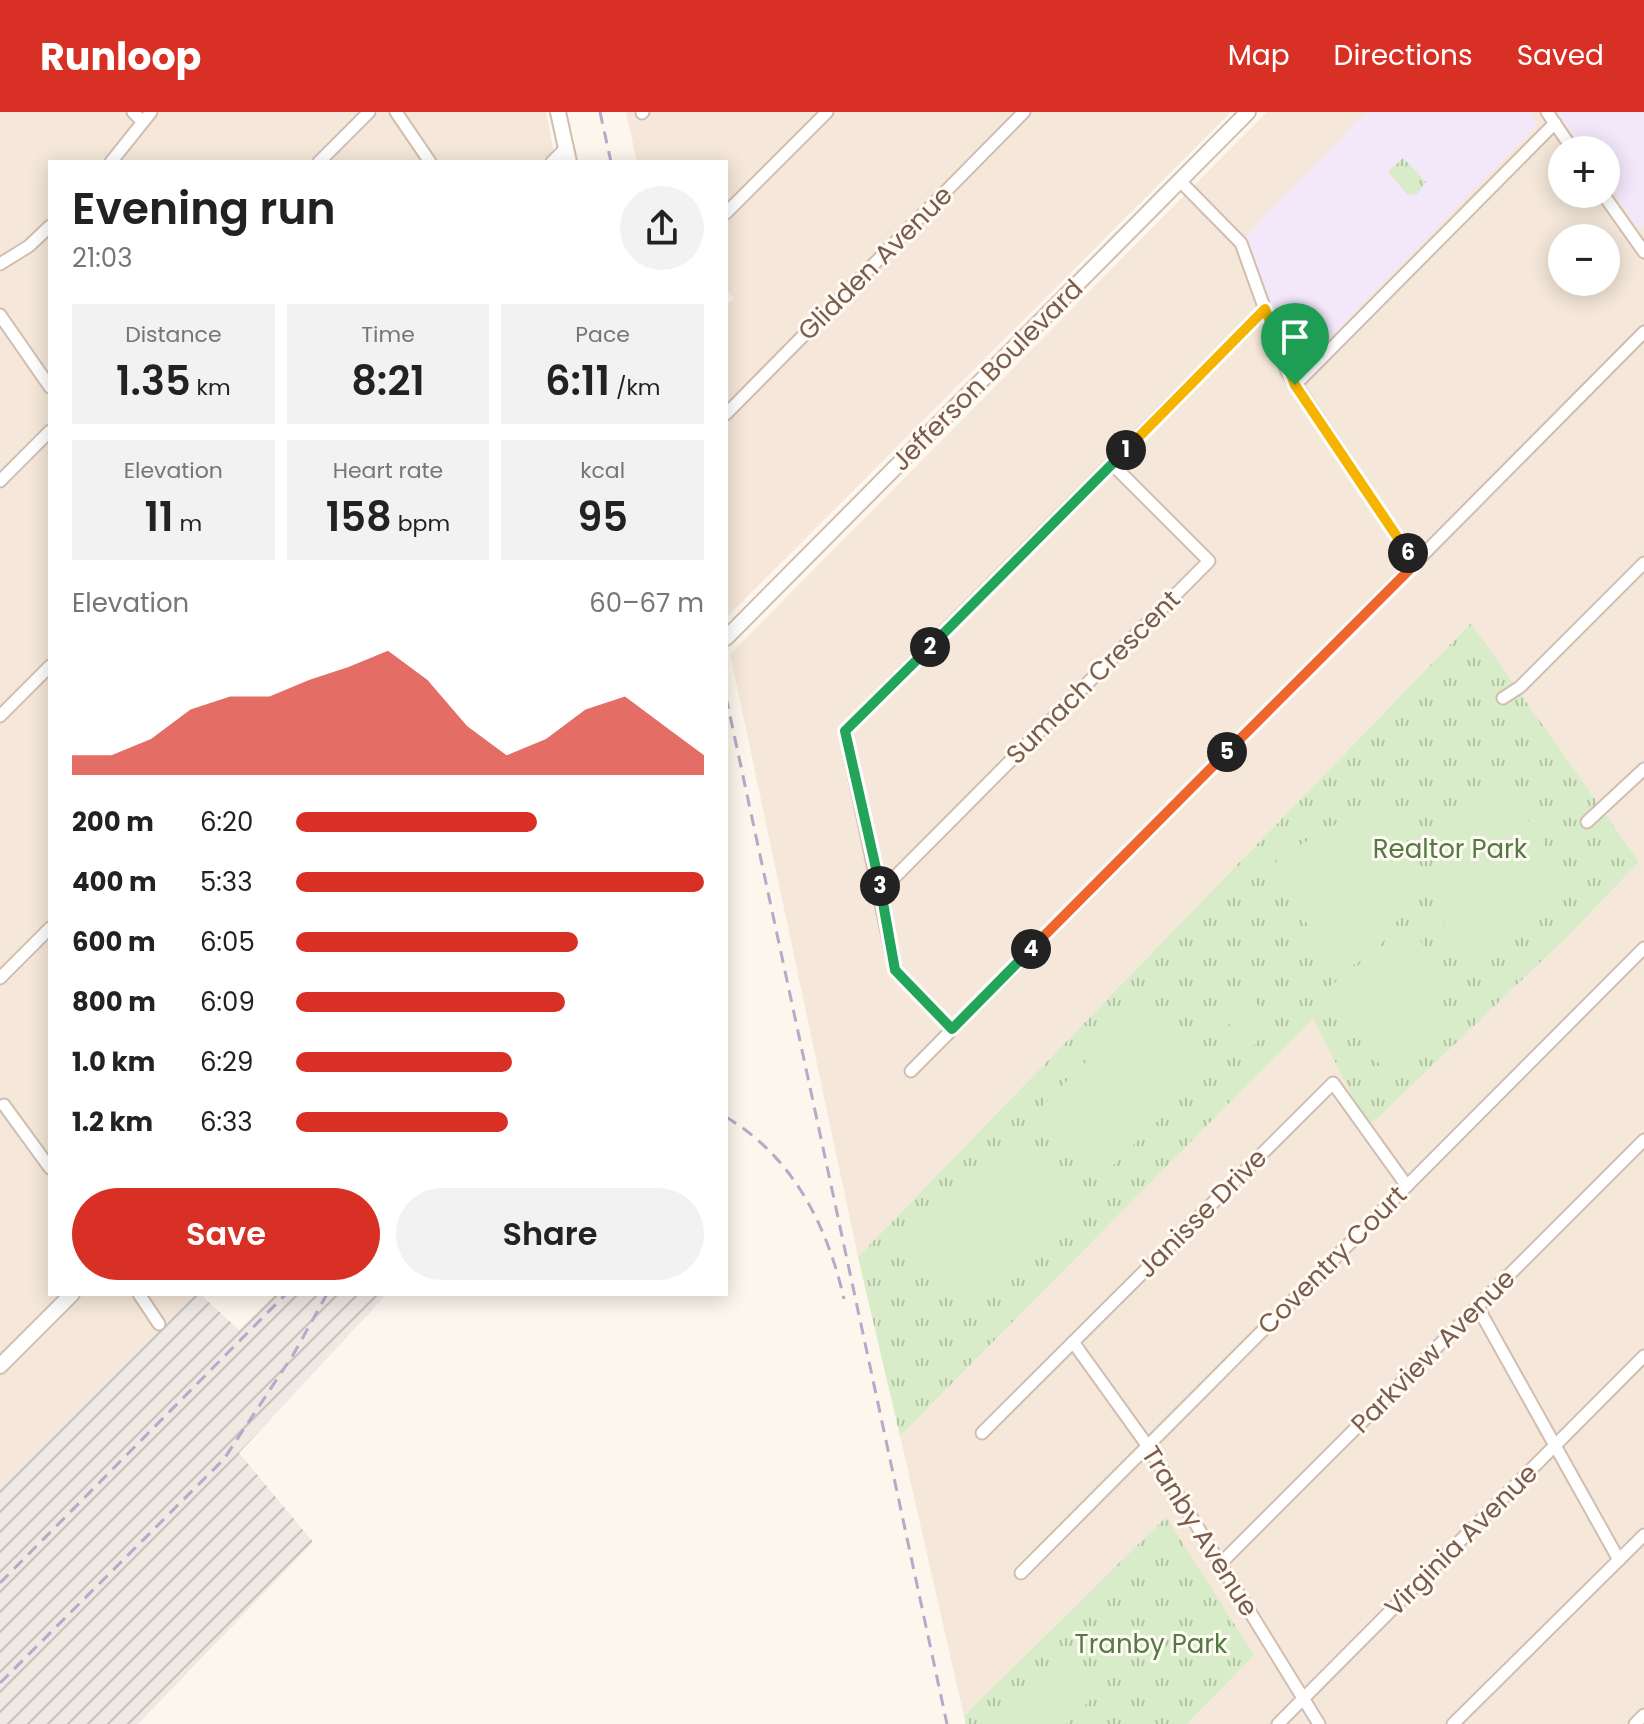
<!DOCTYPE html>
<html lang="en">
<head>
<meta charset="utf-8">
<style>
  body { margin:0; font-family:Poppins,sans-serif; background:#f2f2f2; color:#222; height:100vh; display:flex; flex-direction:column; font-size:30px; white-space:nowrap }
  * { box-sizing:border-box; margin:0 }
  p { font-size:26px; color:#767676 }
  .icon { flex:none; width:44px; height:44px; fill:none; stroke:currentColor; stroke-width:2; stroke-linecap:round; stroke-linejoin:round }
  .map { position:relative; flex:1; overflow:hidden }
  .sheet { position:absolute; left:48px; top:48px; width:680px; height:1136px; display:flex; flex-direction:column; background:#fff; border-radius:0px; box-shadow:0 4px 20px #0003 }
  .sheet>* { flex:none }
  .fabs { position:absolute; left:1548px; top:24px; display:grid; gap:16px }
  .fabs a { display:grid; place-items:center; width:72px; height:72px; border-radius:50%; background:#fff; box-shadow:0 4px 20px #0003; font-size:40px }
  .pin { position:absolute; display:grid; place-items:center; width:68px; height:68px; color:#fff; margin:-82px -34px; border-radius:50% 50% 50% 0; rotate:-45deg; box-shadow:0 0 8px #0007 }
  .pin .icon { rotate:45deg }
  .km { position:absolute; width:40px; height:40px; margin:-20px; border-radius:50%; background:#222; color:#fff; font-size:22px; line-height:40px; text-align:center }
  .round { display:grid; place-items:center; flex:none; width:84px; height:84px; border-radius:42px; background:#f2f2f2 }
  .headline { display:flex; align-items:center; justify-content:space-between; height:136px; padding:0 24px }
  h1 { font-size:44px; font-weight:600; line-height:60px }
  .stats { display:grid; grid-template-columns:repeat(3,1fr); gap:12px; height:136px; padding:8px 24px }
  .stats div { display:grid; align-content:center; border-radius:0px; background:#f2f2f2; text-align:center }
  .stats b { font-size:40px; font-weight:600 }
  .stats small { font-size:22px; font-weight:400 }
  .stats p { font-size:22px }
  .chart { height:224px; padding:16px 24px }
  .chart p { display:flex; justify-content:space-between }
  .chart svg { width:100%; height:144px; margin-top:8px; fill:#d93025; opacity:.7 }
  .cta { display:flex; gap:16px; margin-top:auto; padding:16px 24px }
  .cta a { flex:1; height:92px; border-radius:48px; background:#d93025; color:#fff; font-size:32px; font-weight:600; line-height:92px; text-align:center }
  .cta a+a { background:#f2f2f2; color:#222 }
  ul { padding:0 24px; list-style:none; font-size:26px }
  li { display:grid; grid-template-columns:128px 96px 1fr; align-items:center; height:60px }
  li i { height:20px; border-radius:10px; background:#d93025 }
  header { display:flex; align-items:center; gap:48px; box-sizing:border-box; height:112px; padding:0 40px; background:#d93025; color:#fff }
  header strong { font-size:38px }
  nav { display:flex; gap:44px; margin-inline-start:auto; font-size:28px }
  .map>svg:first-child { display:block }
  .residential { fill:#f5e8da; fill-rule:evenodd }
  .industrial { fill:url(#industrial-furrows) }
  .education { fill:#f3e8fa }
  .park { fill:url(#park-tufts) }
  .pitch { fill:#d8ecc9 }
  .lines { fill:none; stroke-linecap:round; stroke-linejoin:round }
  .minor-casing { stroke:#d1beb0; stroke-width:15 }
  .tertiary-casing { stroke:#d1beb0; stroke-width:18 }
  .minor { stroke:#fff; stroke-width:11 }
  .tertiary { stroke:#fff; stroke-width:14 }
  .rail { stroke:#b9a8c9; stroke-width:3; stroke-dasharray:12 8; stroke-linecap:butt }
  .split-1-casing { stroke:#fff; stroke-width:16 }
  .split-2-casing { stroke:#fff; stroke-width:16 }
  .split-3-casing { stroke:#fff; stroke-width:16 }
  .split-4-casing { stroke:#fff; stroke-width:16 }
  .split-5-casing { stroke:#fff; stroke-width:16 }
  .split-6-casing { stroke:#fff; stroke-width:16 }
  .split-7-casing { stroke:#fff; stroke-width:16 }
  .split-1 { stroke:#f5b400; stroke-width:10 }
  .split-2 { stroke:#22a559; stroke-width:10 }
  .split-3 { stroke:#22a559; stroke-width:10 }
  .split-4 { stroke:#22a559; stroke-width:10 }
  .split-5 { stroke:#f0652b; stroke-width:10 }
  .split-6 { stroke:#f0652b; stroke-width:10 }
  .split-7 { stroke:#f5b400; stroke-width:10 }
  .labels { text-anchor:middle; stroke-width:6; stroke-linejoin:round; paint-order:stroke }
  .street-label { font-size:26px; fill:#7a5c4d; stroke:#fffaf3 }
  .park-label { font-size:26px; fill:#537a41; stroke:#fffaf3 }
</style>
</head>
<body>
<header>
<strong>Runloop</strong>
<nav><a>Map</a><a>Directions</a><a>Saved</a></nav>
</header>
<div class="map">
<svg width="1644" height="1612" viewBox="0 0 1644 1612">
  <defs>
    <pattern id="industrial-furrows" width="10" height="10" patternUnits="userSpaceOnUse" patternTransform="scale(2)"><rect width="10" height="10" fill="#efe9e4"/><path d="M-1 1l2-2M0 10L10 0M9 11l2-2" fill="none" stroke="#c7c0bb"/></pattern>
    <pattern id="park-tufts" width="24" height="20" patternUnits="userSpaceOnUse" patternTransform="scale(2)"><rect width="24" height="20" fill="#d8ecc9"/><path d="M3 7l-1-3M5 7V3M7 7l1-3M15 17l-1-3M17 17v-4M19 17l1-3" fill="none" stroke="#b4c2a5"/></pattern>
  </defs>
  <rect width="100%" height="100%" fill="#fdf6ec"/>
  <!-- residential -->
  <g class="residential">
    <polygon points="0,0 546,0 556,50 50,50 50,1182 193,1182 0,1374"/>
    <polygon points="626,0 1231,0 726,506 726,194 734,186 726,177 726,50 637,50"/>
    <path d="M1267,0H1644V1612H1187L1253,1543L1166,1406L964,1604L900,1324L1313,905L1368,1014L1572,820L1639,750L1470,512L858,1145L730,542ZM1562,38H1606V82H1562ZM1562,126H1606V170H1562Z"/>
  </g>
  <!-- industrial -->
  <polygon class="industrial" points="193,1182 200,1182 239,1218 276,1182 387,1182 239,1341 313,1430 138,1612 0,1612 0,1374"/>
  <!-- education -->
  <g class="education">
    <polygon points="1366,0 1530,0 1538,12 1291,266 1239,131"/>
    <polygon points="1557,0 1644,0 1644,112 1639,118 1606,70 1606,38 1584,38"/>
  </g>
  <!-- park -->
  <g class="park">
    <polygon points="1403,46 1426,70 1417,82 1408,83 1388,60"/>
    <polygon points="1471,511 1639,750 1572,820 1368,1015 1313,906 900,1324 858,1145"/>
    <polygon points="1166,1405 1254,1543 1187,1612 966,1612 964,1604"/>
  </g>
  <!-- pitch -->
  <g class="pitch">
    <path d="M1499,666L1570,771L1568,786L1461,850C1421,771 1424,719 1499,666Z"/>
    <path d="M1381,686C1390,697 1401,709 1405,722C1421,766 1400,829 1357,851C1351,855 1341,856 1334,858L1274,756L1278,746Z"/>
    <path d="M1413,813C1449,889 1461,906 1387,962L1322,880Z"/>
    <polygon points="1250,885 1261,896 1237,920 1226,909"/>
    <polygon points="1141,895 1206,960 1099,1068 1033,1003"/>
    <polygon points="1264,900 1275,911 1252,935 1241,924"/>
    <polygon points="1014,1022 1078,1087 971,1196 906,1131"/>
    <polygon points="1057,1562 1074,1568 1092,1586 1066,1612 1052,1612 1024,1584 1040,1568"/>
    <polygon points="1017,1590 1040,1612 999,1612"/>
  </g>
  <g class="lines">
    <defs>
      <g id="minor">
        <polyline points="133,0 142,9"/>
        <polyline points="396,0 430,50"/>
        <polyline points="1547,0 1573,38"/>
        <polyline points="642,1 643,0"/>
        <polyline points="111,50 151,0"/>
        <polyline points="319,50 369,0"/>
        <polyline points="552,50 566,36"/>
        <polyline points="1180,69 1241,131 1287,259 1415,452"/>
        <polyline points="1603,82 1644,140"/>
        <polyline points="726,101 827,0"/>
        <polyline points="0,152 29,134 50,114"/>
        <polyline points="0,203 50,275"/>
        <polyline points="1295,273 1555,11"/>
        <polyline points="726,302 1024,0"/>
        <polyline points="0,369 50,319"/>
        <polyline points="1503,586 1520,575 1644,451"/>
        <polyline points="0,604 50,554"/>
        <polyline points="1587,710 1644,657"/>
        <polyline points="881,779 1209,449 1112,352"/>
        <polyline points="0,866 50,816"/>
        <polyline points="952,917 895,858 845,619 1265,197"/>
        <polyline points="911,959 1644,220"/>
        <polyline points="4,993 50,1056"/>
        <polyline points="139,1182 159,1212"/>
        <polyline points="1477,1194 1619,1448"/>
        <polyline points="1073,1230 1147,1333 1319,1612"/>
        <polyline points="982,1321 1333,971 1407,1074"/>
        <polyline points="1221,1451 1644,1028"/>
        <polyline points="1021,1461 1644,836"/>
        <polyline points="1278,1612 1644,1244"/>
        <polyline points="1453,1612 1644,1423"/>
        <polyline points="1635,1612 1644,1603"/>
      </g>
      <g id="tertiary">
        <polyline points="558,0 569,50"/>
        <polyline points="726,526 1248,0"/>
        <polyline points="0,1254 72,1182"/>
      </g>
    </defs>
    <!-- minor casing -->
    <use href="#minor" class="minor-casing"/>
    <!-- tertiary casing -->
    <use href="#tertiary" class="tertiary-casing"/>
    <!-- minor -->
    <use href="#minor" class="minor"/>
    <!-- tertiary -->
    <use href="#tertiary" class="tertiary"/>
    <!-- rail -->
    <g class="rail">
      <polyline points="600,0 611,50"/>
      <polyline points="726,585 947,1612"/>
      <path d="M726,1005C793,1045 827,1113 844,1187"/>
      <polyline points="0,1471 286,1182"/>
      <polyline points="0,1571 224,1347 293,1243 327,1182"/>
    </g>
  </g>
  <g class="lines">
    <defs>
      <polyline id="split-1" points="1126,338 1265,197 1295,273"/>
      <polyline id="split-2" points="930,535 1126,338"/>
      <polyline id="split-3" points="880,774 845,619 930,535"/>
      <polyline id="split-4" points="880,774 895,858 952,917 1031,837"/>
      <polyline id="split-5" points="1031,837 1227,640"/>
      <polyline id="split-6" points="1227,640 1415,452 1408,441"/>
      <polyline id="split-7" points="1295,273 1408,441"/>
    </defs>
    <!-- split-1 casing -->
    <use href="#split-1" class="split-1-casing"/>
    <!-- split-2 casing -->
    <use href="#split-2" class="split-2-casing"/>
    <!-- split-3 casing -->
    <use href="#split-3" class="split-3-casing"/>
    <!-- split-4 casing -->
    <use href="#split-4" class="split-4-casing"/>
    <!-- split-5 casing -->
    <use href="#split-5" class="split-5-casing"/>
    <!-- split-6 casing -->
    <use href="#split-6" class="split-6-casing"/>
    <!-- split-7 casing -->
    <use href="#split-7" class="split-7-casing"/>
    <!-- split-1 -->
    <use href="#split-1" class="split-1"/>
    <!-- split-2 -->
    <use href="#split-2" class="split-2"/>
    <!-- split-3 -->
    <use href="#split-3" class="split-3"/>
    <!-- split-4 -->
    <use href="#split-4" class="split-4"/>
    <!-- split-5 -->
    <use href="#split-5" class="split-5"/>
    <!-- split-6 -->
    <use href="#split-6" class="split-6"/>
    <!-- split-7 -->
    <use href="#split-7" class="split-7"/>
  </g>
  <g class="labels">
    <!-- street labels -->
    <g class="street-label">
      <text transform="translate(875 151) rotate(-45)" y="9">Glidden Avenue</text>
      <text transform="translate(987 263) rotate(-45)" y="9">Jefferson Boulevard</text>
      <text transform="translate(1093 565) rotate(-45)" y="9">Sumach Crescent</text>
      <text transform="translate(1202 1101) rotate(-45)" y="9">Janisse Drive</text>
      <text transform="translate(1332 1148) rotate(-45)" y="9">Coventry Court</text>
      <text transform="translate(1433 1239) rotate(-45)" y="9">Parkview Avenue</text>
      <text transform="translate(1200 1419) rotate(58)" y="9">Tranby Avenue</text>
      <text transform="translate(1461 1428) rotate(-45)" y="9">Virginia Avenue</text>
    </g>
    <!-- park labels -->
    <g class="park-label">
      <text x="1450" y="746">Realtor Park</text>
      <text x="1151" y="1541">Tranby Park</text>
    </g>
  </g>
</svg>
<div class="fabs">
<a>+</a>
<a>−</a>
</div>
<div class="pin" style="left:1295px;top:273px;background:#1e9e55"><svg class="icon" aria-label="arrive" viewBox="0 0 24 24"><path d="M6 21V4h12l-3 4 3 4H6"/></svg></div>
<b class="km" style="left:1126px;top:338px">1</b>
<b class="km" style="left:930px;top:535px">2</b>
<b class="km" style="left:880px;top:774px">3</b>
<b class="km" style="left:1031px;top:837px">4</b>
<b class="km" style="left:1227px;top:640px">5</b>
<b class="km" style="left:1408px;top:441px">6</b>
<section class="sheet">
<div class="headline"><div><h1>Evening run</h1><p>21:03</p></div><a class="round"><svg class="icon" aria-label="share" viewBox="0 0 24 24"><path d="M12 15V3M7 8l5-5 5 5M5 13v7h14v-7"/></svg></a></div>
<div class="stats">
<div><p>Distance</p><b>1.35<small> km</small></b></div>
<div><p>Time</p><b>8:21</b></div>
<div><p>Pace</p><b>6:11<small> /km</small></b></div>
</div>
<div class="stats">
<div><p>Elevation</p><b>11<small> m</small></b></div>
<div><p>Heart rate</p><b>158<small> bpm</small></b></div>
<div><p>kcal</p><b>95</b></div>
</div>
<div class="chart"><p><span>Elevation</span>60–67 m</p>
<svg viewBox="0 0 160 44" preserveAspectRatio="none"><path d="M0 44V38L10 38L20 33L30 24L40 20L50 20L60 15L70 11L80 6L90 15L100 29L110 38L120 33L130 24L140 20L150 29L160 38V44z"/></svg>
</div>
<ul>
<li><b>200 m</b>6:20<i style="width:59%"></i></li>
<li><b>400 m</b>5:33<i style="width:100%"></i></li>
<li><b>600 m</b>6:05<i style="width:69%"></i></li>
<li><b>800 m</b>6:09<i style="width:66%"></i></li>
<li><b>1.0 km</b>6:29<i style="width:53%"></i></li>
<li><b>1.2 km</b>6:33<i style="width:52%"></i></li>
</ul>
<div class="cta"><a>Save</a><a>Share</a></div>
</section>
</div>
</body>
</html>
